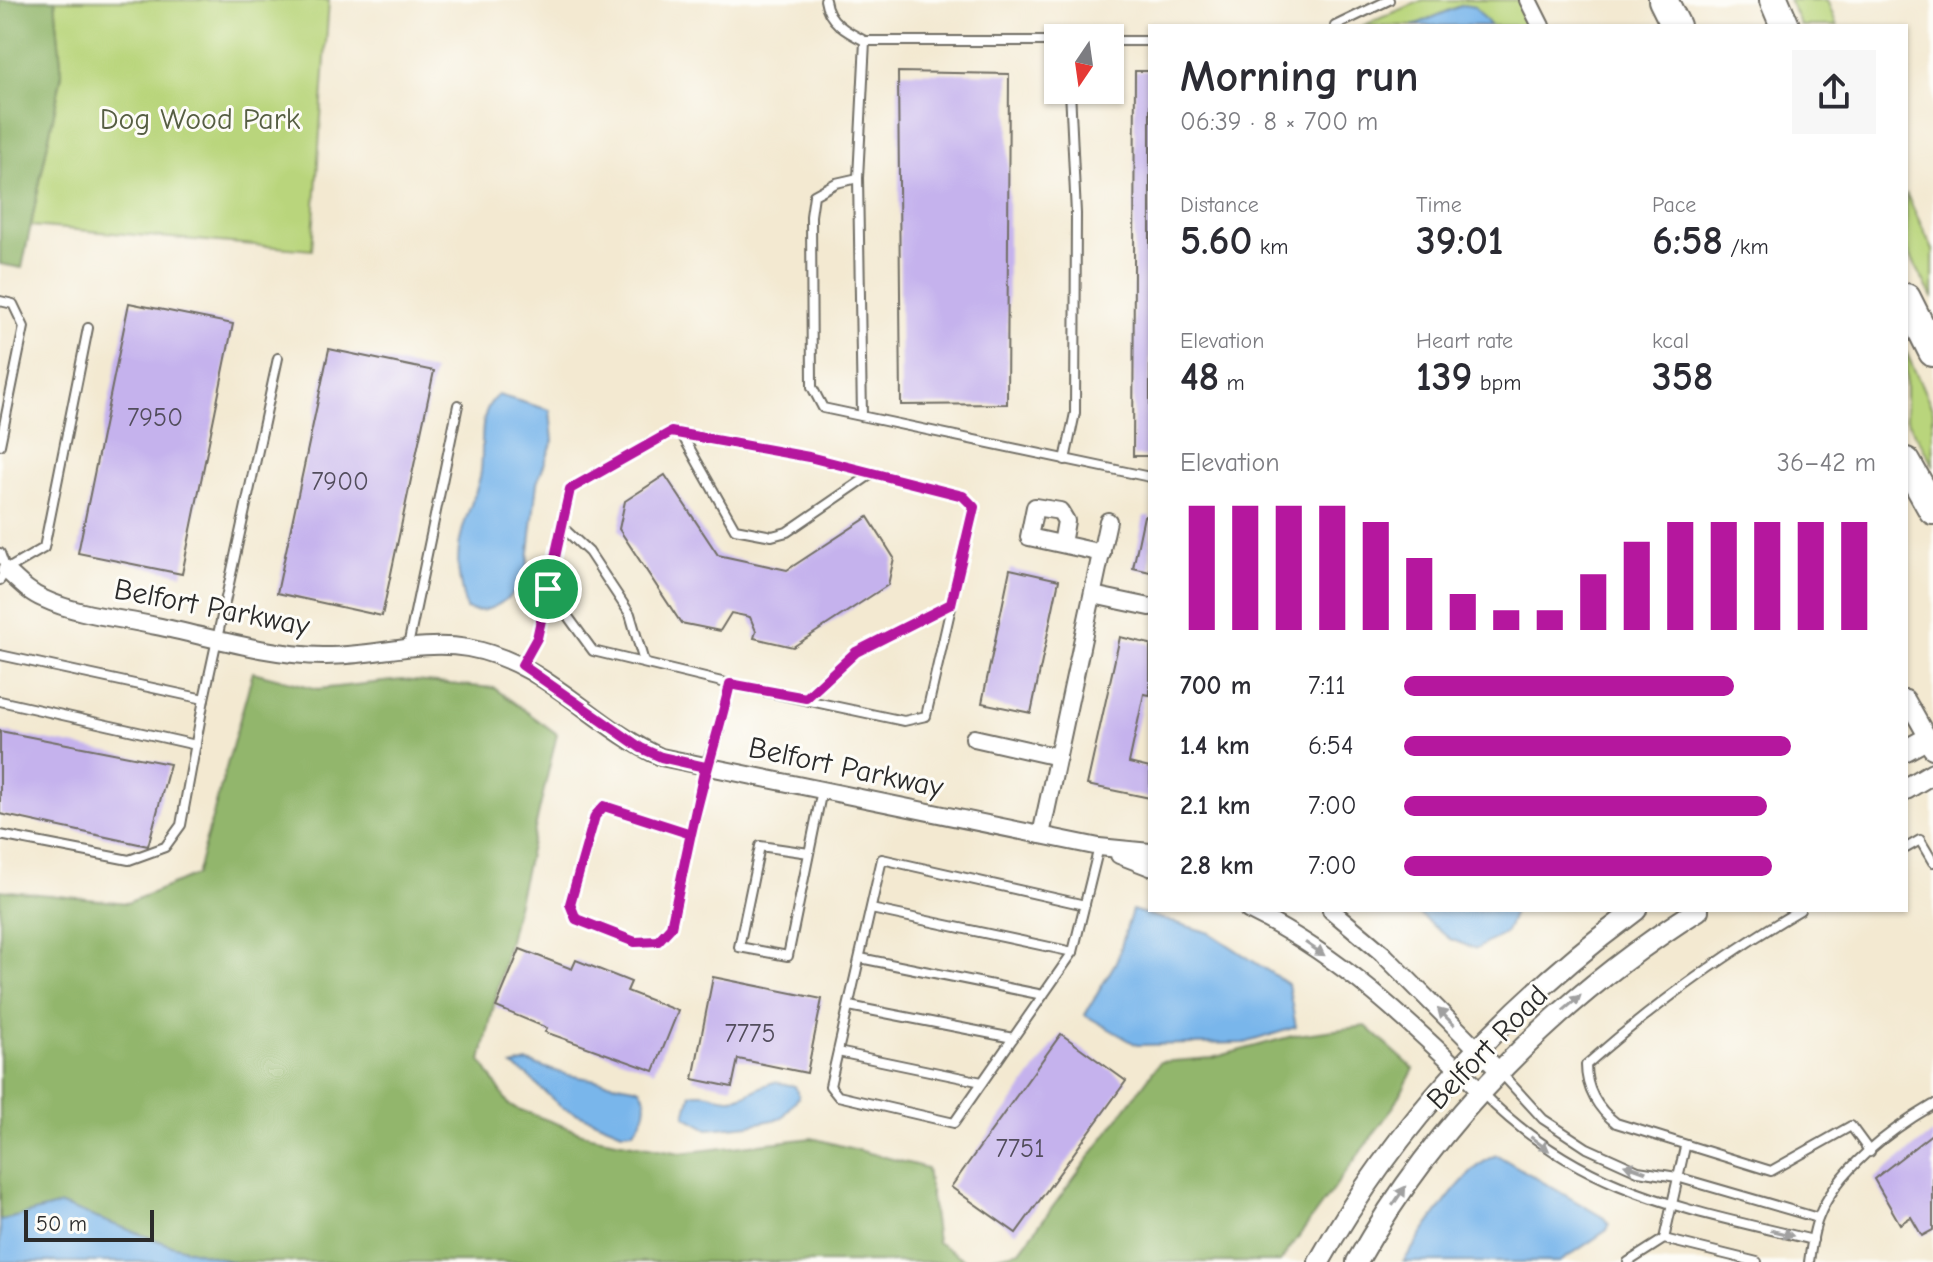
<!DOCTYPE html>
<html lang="en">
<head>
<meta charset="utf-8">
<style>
  body { margin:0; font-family:"Comic Neue",sans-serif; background:#f7f7f7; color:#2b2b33; height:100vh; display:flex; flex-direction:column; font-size:30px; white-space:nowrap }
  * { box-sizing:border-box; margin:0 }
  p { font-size:26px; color:#7c7c81 }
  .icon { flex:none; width:44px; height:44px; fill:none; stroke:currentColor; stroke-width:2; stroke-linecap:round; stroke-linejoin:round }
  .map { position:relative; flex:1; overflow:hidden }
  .side { position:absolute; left:1148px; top:24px; width:760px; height:888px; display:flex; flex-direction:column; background:#fff; border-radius:0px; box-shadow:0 2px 6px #0004 }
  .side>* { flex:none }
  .needle { width:52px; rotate:193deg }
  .fabs { position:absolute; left:1044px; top:24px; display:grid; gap:16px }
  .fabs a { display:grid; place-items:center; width:80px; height:80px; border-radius:0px; background:#fff; box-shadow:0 2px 6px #0004; font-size:40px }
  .scale { position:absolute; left:24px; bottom:20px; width:130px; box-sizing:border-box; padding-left:8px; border:4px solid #2b2b2b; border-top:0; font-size:22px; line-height:28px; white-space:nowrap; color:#2b2b2b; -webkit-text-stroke:6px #fdfcf7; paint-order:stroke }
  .pin { position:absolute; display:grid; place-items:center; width:68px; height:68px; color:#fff; margin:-34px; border:4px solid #fff; border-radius:50%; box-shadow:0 2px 8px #0007 }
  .round { display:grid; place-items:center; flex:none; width:84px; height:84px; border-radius:0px; background:#f7f7f7 }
  .headline { display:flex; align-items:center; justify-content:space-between; height:136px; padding:0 32px }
  h1 { font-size:44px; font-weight:600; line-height:60px }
  .stats { display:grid; grid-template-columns:repeat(3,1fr); gap:12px; height:136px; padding:8px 32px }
  .stats div { display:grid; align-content:center }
  .stats b { font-size:40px; font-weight:600 }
  .stats small { font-size:22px; font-weight:400 }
  .stats p { font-size:22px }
  .chart { height:224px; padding:16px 32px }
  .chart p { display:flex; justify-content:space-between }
  .chart svg { width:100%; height:144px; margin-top:8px; stroke:#b5179e; stroke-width:6 }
  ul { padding:0 32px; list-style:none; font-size:26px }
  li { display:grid; grid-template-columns:128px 96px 1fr; align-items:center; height:60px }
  li i { height:20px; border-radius:10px; background:#b5179e }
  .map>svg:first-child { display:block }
  .green { fill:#b9d57c; stroke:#728054; stroke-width:2 }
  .forest { fill:#92b66c; stroke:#5e704c; stroke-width:2 }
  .water { fill:#79b6eb; stroke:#52708b; stroke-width:2 }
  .building { fill:#c5b2ed }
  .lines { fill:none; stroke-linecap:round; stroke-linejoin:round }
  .service-casing { stroke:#716e65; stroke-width:12 }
  .minor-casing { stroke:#716e65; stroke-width:20 }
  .tertiary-casing { stroke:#716e65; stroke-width:24 }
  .motorway-casing { stroke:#716e65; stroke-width:32 }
  .service { stroke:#fff; stroke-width:8 }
  .minor { stroke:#fff; stroke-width:16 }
  .tertiary { stroke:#fff; stroke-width:20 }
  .motorway { stroke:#fff; stroke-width:28 }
  .oneway { fill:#a0a0a0 }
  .route-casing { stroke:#fff; stroke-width:16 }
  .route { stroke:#b5179e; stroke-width:10 }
  .labels { text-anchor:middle; stroke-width:6; stroke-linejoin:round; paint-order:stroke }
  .number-label { font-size:26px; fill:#524d5c }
  .park-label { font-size:30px; fill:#565e43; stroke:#fdfcf7 }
  .street-label { font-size:30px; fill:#2b2b2b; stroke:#fdfcf7 }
</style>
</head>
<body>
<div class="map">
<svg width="1933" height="1262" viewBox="0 0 1933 1262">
  <rect width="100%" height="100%" fill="#fdfcf7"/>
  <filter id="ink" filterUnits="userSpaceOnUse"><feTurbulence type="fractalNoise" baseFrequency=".0125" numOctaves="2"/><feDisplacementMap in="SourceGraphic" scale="16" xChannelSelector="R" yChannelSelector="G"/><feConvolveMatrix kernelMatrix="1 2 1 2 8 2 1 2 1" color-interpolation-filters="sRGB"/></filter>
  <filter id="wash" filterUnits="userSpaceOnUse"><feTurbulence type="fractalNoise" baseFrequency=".006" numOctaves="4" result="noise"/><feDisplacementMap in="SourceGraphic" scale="32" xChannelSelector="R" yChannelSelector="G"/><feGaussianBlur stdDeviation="1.8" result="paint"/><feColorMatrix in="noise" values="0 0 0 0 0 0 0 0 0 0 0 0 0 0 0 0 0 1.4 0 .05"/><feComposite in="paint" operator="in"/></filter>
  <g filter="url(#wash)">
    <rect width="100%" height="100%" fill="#f3e9d1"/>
    <!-- green -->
    <g class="green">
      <polygon points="55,0 329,0 312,250 31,226 62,74"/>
      <polygon points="1423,0 1519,0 1532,26 1491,26 1463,5 1412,26 1362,26"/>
      <polygon points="1789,0 1827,0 1837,26 1801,26"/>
      <polygon points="1906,193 1933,250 1933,299 1906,247"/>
      <polygon points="1906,352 1933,410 1933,465 1906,417"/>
    </g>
    <!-- forest -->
    <g class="forest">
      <polygon points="0,0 55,0 62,74 22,268 0,264"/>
      <polygon points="253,672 318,689 402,680 494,688 557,734 481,1061 510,1106 590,1136 680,1153 812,1138 927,1168 937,1242 969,1262 1020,1251 1160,1062 1212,1058 1296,1035 1366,1026 1414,1069 1394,1106 1280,1262 234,1262 167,1244 61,1205 0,1221 0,890 127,903 196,875"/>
    </g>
    <!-- water -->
    <g class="water">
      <polygon points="1463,5 1475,7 1491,26 1412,26"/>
      <path d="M498,395L550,410L553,441L537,483L526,578C512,597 490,617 466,609C461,589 456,570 459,548C461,524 474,501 480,477C486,450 474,414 498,395Z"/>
      <polygon points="1132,910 1210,933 1288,984 1296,1027 1245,1043 1137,1045 1085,1015 1117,960"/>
      <polygon points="1414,910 1512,910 1514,912 1506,932 1476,949 1450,939"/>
      <path d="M528,1062L568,1075L640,1088C651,1103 645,1119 633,1131L622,1132L561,1107L527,1075L512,1066Z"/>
      <path d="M775,1082L795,1086L799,1096L782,1118L749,1125L708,1129L685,1116L691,1094C705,1090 717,1098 731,1098C747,1098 759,1085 775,1082Z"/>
      <path d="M1497,1155L1604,1218L1609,1225L1607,1230L1560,1262H1403C1424,1233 1464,1166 1497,1155Z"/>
      <polygon points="61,1205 167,1244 234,1262 0,1262 0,1221"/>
    </g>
    <g id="blocks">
      <!-- building -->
      <g class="building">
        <polygon points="1135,71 1150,71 1150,456 1133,456"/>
        <polygon points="898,72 1009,74 1007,404 901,405"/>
        <polygon points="129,303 233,324 182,574 78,553"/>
        <polygon points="329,349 434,371 382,616 277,593"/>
        <polygon points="665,475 718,555 787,570 868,517 894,558 888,585 793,647 754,638 756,631 750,617 731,613 720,631 681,623 619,529 625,501"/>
        <polygon points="1144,516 1150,516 1150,572 1133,568"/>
        <polygon points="1010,569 1059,580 1031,713 982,703"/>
        <polygon points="1120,637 1150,644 1150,695 1144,694 1129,763 1150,768 1150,798 1087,785"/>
        <polygon points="0,731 170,764 148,846 0,814"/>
        <polygon points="520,949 572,969 576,960 631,982 627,991 678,1011 654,1071 545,1032 547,1028 496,1007"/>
        <polygon points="713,977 822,999 807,1073 738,1059 732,1087 693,1079"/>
        <polygon points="1061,1034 1126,1081 1016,1233 951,1187"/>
        <polygon points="1933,1133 1933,1230 1922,1236 1911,1217 1900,1224 1874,1179"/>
      </g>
    </g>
  </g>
  <g filter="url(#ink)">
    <use href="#blocks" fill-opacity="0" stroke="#716e65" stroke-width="2"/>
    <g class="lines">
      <defs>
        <g id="service">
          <path d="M825,0C828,22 847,32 865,41"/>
          <polyline points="1335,26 1389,0"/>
          <polyline points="1110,41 1150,41"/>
          <polyline points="858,178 836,183 814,195 811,216 812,387 823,408 1150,477"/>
          <polyline points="0,301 13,304 24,327 0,445"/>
          <polyline points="862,416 858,178 865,41 1058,41"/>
          <polyline points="681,433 735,529 772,536 787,532 873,473"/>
          <polyline points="1065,460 1075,413 1076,214 1070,90"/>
          <polyline points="561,526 589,552 630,614 644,662"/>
          <polyline points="0,553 6,570"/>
          <polyline points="0,580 6,570 44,548 88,328"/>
          <polyline points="548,589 593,651 730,684"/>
          <polyline points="408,646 458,405"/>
          <polyline points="0,655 204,699 278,358"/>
          <polyline points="522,665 537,638 570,489 671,432 809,457 963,496 974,507 926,716 904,721 730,684 718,733 705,767 671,927 658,941 635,942 576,919 570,904 595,816 604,806 691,834"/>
          <polyline points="806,698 856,652 951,604"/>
          <polyline points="0,701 196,745"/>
          <polyline points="0,835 129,860 165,847 181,825 204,699"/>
          <polyline points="1906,848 1920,840 1933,862"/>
          <polyline points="809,853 760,846 739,947 788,956 822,790"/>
          <polyline points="1085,905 882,859 830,1086 838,1096 954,1123 1073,952 1099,847"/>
          <polyline points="871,909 1073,952"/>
          <path d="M1800,910C1723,955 1653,1006 1586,1065C1586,1089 1598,1109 1616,1123L1771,1171L1851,1126L1870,1152"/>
          <polyline points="860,958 1043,995"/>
          <polyline points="849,1006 1013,1038"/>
          <polyline points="838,1052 982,1082"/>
          <polyline points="1501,1073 1543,1119 1587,1148 1638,1171 1677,1177 1818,1218"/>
          <path d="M1482,1093C1581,1193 1682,1208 1813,1240"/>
          <polyline points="1664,1239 1685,1147"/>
          <polyline points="1628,1262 1664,1239 1757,1262"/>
          <path d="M1809,1262C1811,1248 1813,1232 1818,1219C1836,1170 1890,1130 1933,1105"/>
        </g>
        <g id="minor">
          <polyline points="1528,0 1541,26"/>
          <polyline points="1062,544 1066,521 1060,511 1035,507 1029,537 1102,553"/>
          <path d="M6,570C18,581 29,593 44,599C78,615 120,618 156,626C210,637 267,655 323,656C372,657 418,640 468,648C546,662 592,726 661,757L1099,847L1150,852"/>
          <polyline points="1093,595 1150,607"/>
          <polyline points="1906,699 1928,738"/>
          <polyline points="974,738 1058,757"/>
          <polyline points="1041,835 1108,521"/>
          <polyline points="1119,855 1150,867"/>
          <path d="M1248,910C1339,954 1411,1023 1482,1092"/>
          <polyline points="1331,910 1382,953 1501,1073"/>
        </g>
        <g id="tertiary">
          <polyline points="1906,750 1928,738 1933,748"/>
          <polyline points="1906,789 1933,773"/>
          <path d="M1319,1262C1396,1124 1509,1004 1636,910"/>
          <path d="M1357,1262C1437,1120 1560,997 1698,910"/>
        </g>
        <g id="motorway">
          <polyline points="1663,0 1676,26"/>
          <polyline points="1774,0 1785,26"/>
          <polyline points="1906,298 1933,352"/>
          <polyline points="1906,462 1933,510"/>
        </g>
      </defs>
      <!-- service casing -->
      <use href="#service" class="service-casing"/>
      <!-- minor casing -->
      <use href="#minor" class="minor-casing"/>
      <!-- tertiary casing -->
      <use href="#tertiary" class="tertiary-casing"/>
      <!-- motorway casing -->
      <use href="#motorway" class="motorway-casing"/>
      <!-- service -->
      <use href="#service" class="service"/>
      <!-- minor -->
      <use href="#minor" class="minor"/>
      <!-- tertiary -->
      <use href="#tertiary" class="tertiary"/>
      <!-- motorway -->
      <use href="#motorway" class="motorway"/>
    </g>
    <!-- one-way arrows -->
    <defs><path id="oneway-solid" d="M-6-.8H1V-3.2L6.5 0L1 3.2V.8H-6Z" transform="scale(2)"/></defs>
    <g class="oneway">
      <use href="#oneway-solid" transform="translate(1315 949) rotate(34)"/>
      <use href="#oneway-solid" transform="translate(1572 1003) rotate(-41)"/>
      <use href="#oneway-solid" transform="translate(1446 1017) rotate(-135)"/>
      <use href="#oneway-solid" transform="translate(1540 1144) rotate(37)"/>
      <use href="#oneway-solid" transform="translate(1635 1168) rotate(-161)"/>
      <use href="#oneway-solid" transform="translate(1399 1196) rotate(-56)"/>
      <use href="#oneway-solid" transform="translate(1782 1233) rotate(14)"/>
    </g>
  </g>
  <g class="lines" filter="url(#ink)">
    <defs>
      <path id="route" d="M548,589L537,638L522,665L641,748L661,757L705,767L671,927L658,941L635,942L576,919L570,904L595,816L604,806L691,834C702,783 718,735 730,684L806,698L856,652L951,604L974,507L963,496L809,457L671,432L570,489L548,589"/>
    </defs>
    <!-- route casing -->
    <use href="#route" class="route-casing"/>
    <!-- route -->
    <use href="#route" class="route"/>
  </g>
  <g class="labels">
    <!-- number labels -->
    <g class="number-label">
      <text x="155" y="426">7950</text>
      <text x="340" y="490">7900</text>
      <text x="750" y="1042">7775</text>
      <text x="1020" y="1157">7751</text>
    </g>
    <!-- park labels -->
    <g class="park-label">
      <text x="200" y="129">Dog Wood Park</text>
    </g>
    <!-- street labels -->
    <g class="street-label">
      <text transform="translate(212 607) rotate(11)" y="10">Belfort Parkway</text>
      <text transform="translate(846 767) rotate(12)" y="10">Belfort Parkway</text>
      <text transform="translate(1487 1047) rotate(-46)" y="10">Belfort Road</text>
    </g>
  </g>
</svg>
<div class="fabs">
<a><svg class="needle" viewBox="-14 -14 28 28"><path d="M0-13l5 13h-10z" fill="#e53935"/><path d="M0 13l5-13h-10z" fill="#7c7c81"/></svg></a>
</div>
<div class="scale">50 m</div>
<div class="pin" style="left:548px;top:589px;background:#1e9e55"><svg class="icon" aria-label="arrive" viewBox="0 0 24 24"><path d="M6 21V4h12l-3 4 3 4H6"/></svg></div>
<section class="side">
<div class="headline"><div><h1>Morning run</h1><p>06:39 · 8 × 700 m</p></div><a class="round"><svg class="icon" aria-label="share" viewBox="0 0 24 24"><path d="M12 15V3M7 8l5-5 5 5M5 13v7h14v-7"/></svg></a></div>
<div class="stats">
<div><p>Distance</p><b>5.60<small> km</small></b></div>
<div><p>Time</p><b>39:01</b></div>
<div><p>Pace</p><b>6:58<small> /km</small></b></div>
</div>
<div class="stats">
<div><p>Elevation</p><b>48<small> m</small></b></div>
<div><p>Heart rate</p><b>139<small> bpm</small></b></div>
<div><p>kcal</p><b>358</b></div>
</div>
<div class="chart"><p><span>Elevation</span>36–42 m</p>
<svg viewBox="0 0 160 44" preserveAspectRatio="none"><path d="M5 44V6M15 44V6M25 44V6M35 44V6M45 44V11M55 44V22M65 44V33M75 44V38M85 44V38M95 44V27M105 44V17M115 44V11M125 44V11M135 44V11M145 44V11M155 44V11"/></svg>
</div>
<ul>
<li><b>700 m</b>7:11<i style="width:70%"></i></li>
<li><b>1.4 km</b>6:54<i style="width:82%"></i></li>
<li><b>2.1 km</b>7:00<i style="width:77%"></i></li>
<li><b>2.8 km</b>7:00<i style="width:78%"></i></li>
</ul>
</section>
</div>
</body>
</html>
